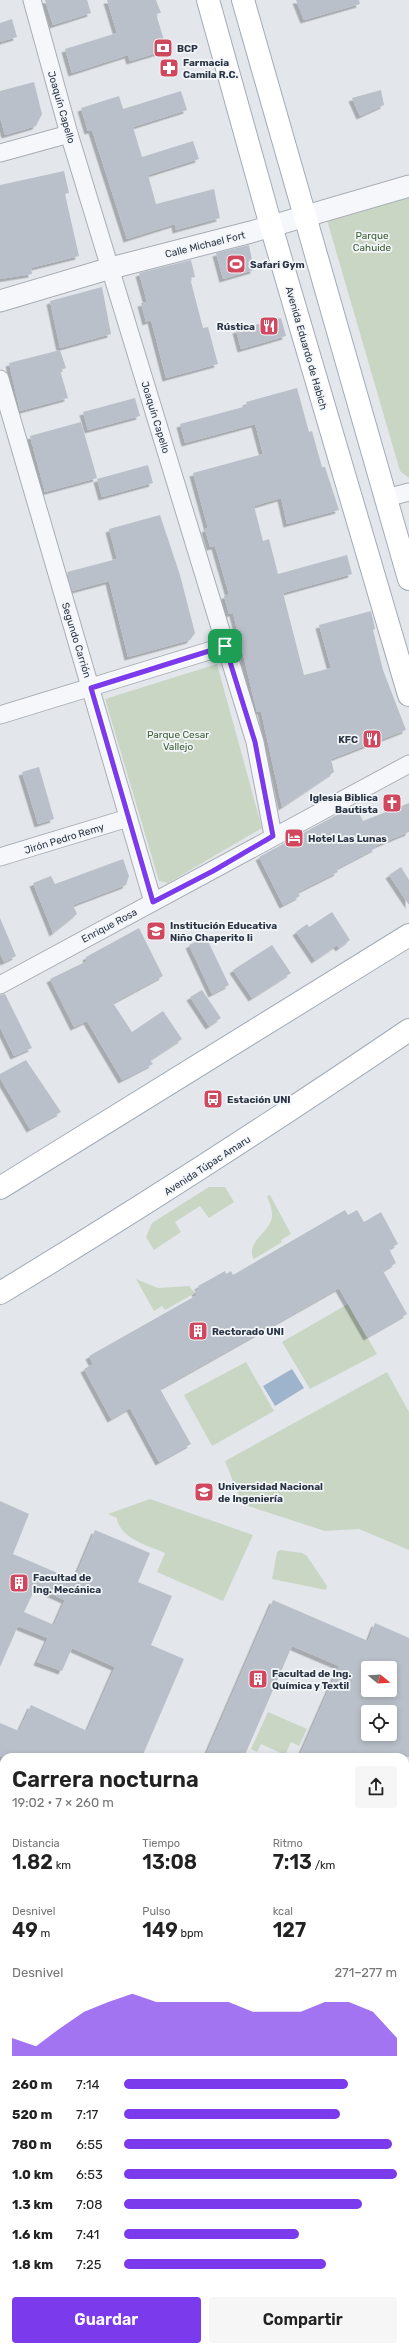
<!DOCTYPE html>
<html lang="es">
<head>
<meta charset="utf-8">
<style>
  body { margin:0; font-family:Rubik,sans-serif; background:#f6f6f6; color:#222; height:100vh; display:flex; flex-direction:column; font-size:15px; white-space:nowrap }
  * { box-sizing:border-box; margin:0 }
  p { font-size:13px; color:#767676 }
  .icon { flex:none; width:22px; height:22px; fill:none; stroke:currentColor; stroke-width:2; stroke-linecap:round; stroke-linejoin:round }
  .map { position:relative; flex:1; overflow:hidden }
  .sheet { position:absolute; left:0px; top:1753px; width:409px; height:598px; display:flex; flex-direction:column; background:#fff; border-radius:12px 12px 0 0; box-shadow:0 2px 6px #0003 }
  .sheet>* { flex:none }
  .needle { width:26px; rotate:108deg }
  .buttons { position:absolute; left:361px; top:1661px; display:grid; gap:8px }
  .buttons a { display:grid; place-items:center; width:36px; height:36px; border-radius:4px; background:#fff; box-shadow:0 2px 6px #0003; font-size:20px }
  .pin { position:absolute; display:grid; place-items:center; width:34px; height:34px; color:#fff; margin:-17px; border-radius:8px; box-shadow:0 2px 6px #0006 }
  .round { display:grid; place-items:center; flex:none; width:42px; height:42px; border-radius:4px; background:#f6f6f6 }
  .head { display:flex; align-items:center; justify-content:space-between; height:68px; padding:0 12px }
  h1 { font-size:22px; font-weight:600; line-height:30px }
  .metrics { display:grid; grid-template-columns:repeat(3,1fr); gap:6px; height:68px; padding:4px 12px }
  .metrics div { display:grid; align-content:center }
  .metrics b { font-size:20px; font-weight:600 }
  .metrics small { font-size:11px; font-weight:400 }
  .metrics p { font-size:11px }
  .chart { height:112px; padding:8px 12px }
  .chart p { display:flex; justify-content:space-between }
  .chart svg { width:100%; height:72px; margin-top:4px; fill:#7c3aed; opacity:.7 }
  .primary-button { display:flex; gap:8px; margin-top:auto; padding:8px 12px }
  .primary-button a { flex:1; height:46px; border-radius:4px; background:#7c3aed; color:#fff; font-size:16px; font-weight:600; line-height:46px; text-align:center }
  .primary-button a+a { background:#f6f6f6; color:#222 }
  ul { padding:0 12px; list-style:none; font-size:13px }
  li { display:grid; grid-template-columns:64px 48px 1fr; align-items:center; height:30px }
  li i { height:10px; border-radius:5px; background:#7c3aed }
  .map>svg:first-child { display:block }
  .green { fill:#c9d6c4 }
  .water { fill:#9eb4cc }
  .building { fill:#bac0c9; fill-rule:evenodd; filter:url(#shadow) }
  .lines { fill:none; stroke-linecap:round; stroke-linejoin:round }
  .minor-casing { stroke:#a8aeb6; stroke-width:19 }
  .tertiary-casing { stroke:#a8aeb6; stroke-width:23 }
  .primary-casing { stroke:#a2abb8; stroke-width:24 }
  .minor { stroke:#f6f7fa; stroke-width:17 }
  .tertiary { stroke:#f6f7fa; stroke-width:21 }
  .primary { stroke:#fff; stroke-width:22 }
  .route-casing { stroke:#fff; stroke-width:8 }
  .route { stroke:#7c3aed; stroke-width:5 }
  .labels { text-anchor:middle; stroke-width:3.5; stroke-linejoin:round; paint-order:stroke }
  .poi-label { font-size:10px; font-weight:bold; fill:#2a3444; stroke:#f3f6f9; text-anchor:start }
  .street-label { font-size:10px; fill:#2a3444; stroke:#f3f6f9 }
  .park-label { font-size:10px; fill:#3f6037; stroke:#f3f6f9 }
</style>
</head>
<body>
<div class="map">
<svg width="409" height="2351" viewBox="0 0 409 2351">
  <defs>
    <filter id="shadow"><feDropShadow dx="-3.5" dy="3.5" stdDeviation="0" flood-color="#0004"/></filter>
  </defs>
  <rect width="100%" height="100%" fill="#e3e7ec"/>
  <!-- green -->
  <g class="green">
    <polygon points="409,191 409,478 400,471 327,220"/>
    <polygon points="217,664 262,828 168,883 159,881 105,699"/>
    <polygon points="209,1187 225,1187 234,1202 209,1218 200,1206 175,1222 181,1232 154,1250 146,1237 152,1223"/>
    <path d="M270,1195L291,1234L281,1240L282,1242L254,1259C244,1242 272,1232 272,1215C272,1208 269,1202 267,1196Z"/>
    <polygon points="136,1279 158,1288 189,1286 195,1293 165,1310 162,1306 154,1311"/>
    <polygon points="348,1304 377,1354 310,1389 282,1342"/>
    <polygon points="246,1362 274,1411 212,1446 184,1395"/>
    <polygon points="387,1372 409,1412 409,1550 359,1529 325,1531 242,1504 225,1461"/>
    <path d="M150,1499L253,1535L223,1601L157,1572L165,1553C149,1546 119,1538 117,1518L108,1514Z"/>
    <polygon points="280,1550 302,1553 307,1556 327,1586 326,1590 272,1579 277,1552"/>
    <polygon points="268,1712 307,1729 299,1746 291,1742 285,1755 261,1744 257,1752 251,1749"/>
  </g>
  <!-- water -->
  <polygon class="water" points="292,1369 304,1388 275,1406 263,1386"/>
  <!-- building -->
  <g class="building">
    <polygon points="45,0 87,0 91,13 53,25"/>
    <polygon points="107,0 156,0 161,13 156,14 167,50 130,61 128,55 72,73 65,49 117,33"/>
    <polygon points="296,0 359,0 360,4 304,20"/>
    <polygon points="12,19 17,37 0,42 0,23"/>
    <polygon points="34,82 42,114 36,126 5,135 0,117 0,91"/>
    <polygon points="381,90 384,105 360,116 352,98"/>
    <polygon points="181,91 187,110 133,127 142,157 193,141 199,159 148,175 156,204 214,189 220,218 176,230 175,224 127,239 92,130 88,131 81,108 119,96 123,109"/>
    <polygon points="64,171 69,193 65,194 79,256 31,268 32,274 0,279 0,185"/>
    <polygon points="249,245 254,270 223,279 216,253"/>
    <polygon points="191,260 195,277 190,278 203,328 208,327 218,364 166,378 151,320 146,322 141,303 147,302 139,273"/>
    <polygon points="102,287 111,334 60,348 50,301"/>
    <polygon points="281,318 286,336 241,349 236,330"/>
    <polygon points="60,350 66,368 60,370 68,398 20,411 9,363"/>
    <polygon points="297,388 309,432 312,431 322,467 325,467 339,510 287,524 281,498 254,506 263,541 269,539 278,574 347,555 352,574 283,593 304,675 331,668 319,625 371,611 375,629 373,630 383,670 406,730 331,759 334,772 282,807 261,711 257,712 233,613 229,614 224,596 229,594 215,546 210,547 205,529 208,528 193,473 263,454 255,424 185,443 180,424 247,406 246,402"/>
    <polygon points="135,398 140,416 88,430 83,412"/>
    <polygon points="81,422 97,478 45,492 30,436"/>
    <polygon points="148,465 153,483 102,497 97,479"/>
    <polygon points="160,515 180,575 195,633 190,640 128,657 109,581 72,591 67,572 117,559 109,529"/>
    <polygon points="39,767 54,819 38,824 22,772"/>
    <polygon points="409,803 409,832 375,846 376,848 336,869 338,872 298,892 300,896 283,905 259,857 355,805 363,821"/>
    <polygon points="123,859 129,876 126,885 73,905 77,914 53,933 33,883 51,876 55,884"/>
    <polygon points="401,867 409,880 409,905 389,875"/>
    <polygon points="332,912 350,940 339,948 337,945 315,960 296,932 307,924 309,927"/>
    <polygon points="0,918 16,956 4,962 0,953"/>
    <polygon points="139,928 163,976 113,1003 132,1032 163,1011 182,1039 150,1060 153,1064 122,1080 87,1021 74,1027 50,979 87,961 86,957"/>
    <polygon points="206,937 229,985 212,994 189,945"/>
    <polygon points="272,945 291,973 252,998 233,970"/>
    <polygon points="202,990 221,1018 209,1026 190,997"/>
    <polygon points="5,994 32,1048 14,1056 0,1027 0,995"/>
    <polygon points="26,1060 61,1112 30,1129 0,1078 0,1074"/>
    <polygon points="345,1210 348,1215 357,1210 364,1222 381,1212 398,1244 389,1249 396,1263 383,1271 407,1314 367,1337 339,1288 160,1389 191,1444 159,1462 130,1408 111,1419 84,1369 93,1364 89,1356 197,1295 195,1292 199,1289 198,1286 209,1280 225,1271 226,1274 231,1271 233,1275"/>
    <path d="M0,1501L29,1514L13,1554L74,1580L95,1530L150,1553L138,1582L172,1596L151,1645L184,1659L142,1757H0V1723L19,1731L31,1705L87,1731L115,1667L72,1648L62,1671L37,1662L48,1638L18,1626L0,1667ZM36,1587L65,1600L54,1625L24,1612Z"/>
    <path d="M273,1600L368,1641L375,1623L409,1638V1757H299L339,1666L292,1646L244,1757H205ZM368,1668H390V1690H368ZM368,1712H390V1734H368Z"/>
  </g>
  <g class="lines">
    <defs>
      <g id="minor">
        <polyline points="32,0 69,134 255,742 273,835"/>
        <polyline points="0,153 69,134"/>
        <polyline points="0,379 153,902"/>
        <polyline points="386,498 409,492"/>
        <polyline points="0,715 225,646"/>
        <polyline points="0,857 128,818"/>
        <polyline points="0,985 409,764"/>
      </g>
      <polyline id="tertiary" points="0,301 111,268 251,232 409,186"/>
      <g id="primary">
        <polyline points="208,0 271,226 409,695"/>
        <polyline points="243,0 409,579"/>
        <polyline points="0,1188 409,935"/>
        <path d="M0,1293C139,1209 275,1121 409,1030"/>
      </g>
    </defs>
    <!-- minor casing -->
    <use href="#minor" class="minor-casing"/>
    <!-- tertiary casing -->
    <use href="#tertiary" class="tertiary-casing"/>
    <!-- primary casing -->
    <use href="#primary" class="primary-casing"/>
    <!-- minor -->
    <use href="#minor" class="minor"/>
    <!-- tertiary -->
    <use href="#tertiary" class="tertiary"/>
    <!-- primary -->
    <use href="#primary" class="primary"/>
  </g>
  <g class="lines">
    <defs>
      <polygon id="route" points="225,646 255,742 273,836 213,871 153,902 91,688"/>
    </defs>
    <!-- route casing -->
    <use href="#route" class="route-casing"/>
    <!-- route -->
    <use href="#route" class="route"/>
  </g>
  <!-- icons -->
  <defs>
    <symbol id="bank-square" viewBox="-11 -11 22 22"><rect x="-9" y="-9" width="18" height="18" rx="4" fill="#d1475d" stroke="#f3f6f9"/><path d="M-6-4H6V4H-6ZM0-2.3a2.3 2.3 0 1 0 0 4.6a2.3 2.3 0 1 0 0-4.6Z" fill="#fff"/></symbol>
    <symbol id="pharmacy-square" viewBox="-11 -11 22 22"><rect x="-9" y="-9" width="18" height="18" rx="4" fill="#d1475d" stroke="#f3f6f9"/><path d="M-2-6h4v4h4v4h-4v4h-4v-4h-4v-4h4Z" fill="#fff"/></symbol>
    <symbol id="stadium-square" viewBox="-11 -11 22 22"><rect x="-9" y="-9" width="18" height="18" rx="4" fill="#d1475d" stroke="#f3f6f9"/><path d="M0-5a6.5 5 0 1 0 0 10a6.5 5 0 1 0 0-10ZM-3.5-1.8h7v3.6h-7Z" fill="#fff"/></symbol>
    <symbol id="restaurant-square" viewBox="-11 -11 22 22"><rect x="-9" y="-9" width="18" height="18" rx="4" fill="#d1475d" stroke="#f3f6f9"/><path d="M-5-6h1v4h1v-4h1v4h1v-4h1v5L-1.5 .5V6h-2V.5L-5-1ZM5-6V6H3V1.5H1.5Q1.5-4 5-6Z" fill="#fff"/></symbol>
    <symbol id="church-square" viewBox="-11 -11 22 22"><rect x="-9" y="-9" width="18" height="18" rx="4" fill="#d1475d" stroke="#f3f6f9"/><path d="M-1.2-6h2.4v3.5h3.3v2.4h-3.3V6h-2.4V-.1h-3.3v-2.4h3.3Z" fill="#fff"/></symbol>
    <symbol id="hotel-square" viewBox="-11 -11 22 22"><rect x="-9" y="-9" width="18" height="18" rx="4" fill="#d1475d" stroke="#f3f6f9"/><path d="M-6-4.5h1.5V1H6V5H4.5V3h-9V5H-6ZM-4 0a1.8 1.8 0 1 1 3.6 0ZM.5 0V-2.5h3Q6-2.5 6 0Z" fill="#fff"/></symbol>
    <symbol id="school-square" viewBox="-11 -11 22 22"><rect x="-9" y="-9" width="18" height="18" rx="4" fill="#d1475d" stroke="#f3f6f9"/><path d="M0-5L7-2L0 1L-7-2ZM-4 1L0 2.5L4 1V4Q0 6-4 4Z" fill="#fff"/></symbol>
    <symbol id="bus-square" viewBox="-11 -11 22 22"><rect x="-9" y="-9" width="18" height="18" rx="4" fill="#d1475d" stroke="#f3f6f9"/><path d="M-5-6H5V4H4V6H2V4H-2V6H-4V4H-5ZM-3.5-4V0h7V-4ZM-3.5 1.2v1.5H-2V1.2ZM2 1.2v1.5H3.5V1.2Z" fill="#fff"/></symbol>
    <symbol id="building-square" viewBox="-11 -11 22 22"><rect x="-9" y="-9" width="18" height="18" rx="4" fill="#d1475d" stroke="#f3f6f9"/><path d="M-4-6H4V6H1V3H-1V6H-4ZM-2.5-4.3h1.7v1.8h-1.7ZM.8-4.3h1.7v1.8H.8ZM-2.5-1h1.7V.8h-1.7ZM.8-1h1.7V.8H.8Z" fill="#fff"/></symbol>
    <symbol id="university-square" viewBox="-11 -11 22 22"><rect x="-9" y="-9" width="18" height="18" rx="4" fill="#d1475d" stroke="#f3f6f9"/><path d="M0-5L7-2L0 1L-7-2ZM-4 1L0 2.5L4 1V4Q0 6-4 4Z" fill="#fff"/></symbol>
  </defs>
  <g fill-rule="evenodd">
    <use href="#bank-square" x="152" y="37" width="22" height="22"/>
    <use href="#pharmacy-square" x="158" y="57" width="22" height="22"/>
    <use href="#stadium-square" x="225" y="253" width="22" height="22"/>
    <use href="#restaurant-square" x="258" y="315" width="22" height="22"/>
    <use href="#restaurant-square" x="361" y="728" width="22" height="22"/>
    <use href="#church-square" x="381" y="792" width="22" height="22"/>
    <use href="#hotel-square" x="283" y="827" width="22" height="22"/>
    <use href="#school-square" x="145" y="920" width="22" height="22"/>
    <use href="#bus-square" x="202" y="1088" width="22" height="22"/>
    <use href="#building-square" x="187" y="1320" width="22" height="22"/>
    <use href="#university-square" x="193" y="1481" width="22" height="22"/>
    <use href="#building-square" x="8" y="1572" width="22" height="22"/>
    <use href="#building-square" x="247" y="1668" width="22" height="22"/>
  </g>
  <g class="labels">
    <!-- poi labels -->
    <g class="poi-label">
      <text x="177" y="52">BCP</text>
      <text x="183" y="66">Farmacia<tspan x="183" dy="12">Camila R.C.</tspan></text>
      <text x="250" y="268">Safari Gym</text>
      <text x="255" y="330" text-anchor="end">Rústica</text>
      <text x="358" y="743" text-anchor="end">KFC</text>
      <text x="378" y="801" text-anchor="end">Iglesia Biblica<tspan x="378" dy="12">Bautista</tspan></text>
      <text x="308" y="842">Hotel Las Lunas</text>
      <text x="170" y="929">Institución Educativa<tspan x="170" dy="12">Niño Chaperito Ii</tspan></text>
      <text x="227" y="1103">Estación UNI</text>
      <text x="212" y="1335">Rectorado UNI</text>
      <text x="218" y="1490">Universidad Nacional<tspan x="218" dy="12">de Ingeniería</tspan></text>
      <text x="33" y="1581">Facultad de<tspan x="33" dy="12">Ing. Mecánica</tspan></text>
      <text x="272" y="1677">Facultad de Ing.<tspan x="272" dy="12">Química y Textil</tspan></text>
    </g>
    <!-- street labels -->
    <g class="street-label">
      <text transform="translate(62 107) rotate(74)" y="4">Joaquín Capello</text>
      <text transform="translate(205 244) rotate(-14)" y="4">Calle Michael Fort</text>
      <text transform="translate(307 348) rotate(74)" y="4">Avenida Eduardo de Habich</text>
      <text transform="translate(156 417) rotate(73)" y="4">Joaquín Capello</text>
      <text transform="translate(77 640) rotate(73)" y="4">Segundo Carrión</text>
      <text transform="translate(64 838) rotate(-17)" y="4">Jirón Pedro Remy</text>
      <text transform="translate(109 925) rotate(-28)" y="4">Enrique Rosa</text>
      <text transform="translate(207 1165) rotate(-33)" y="4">Avenida Túpac Amaru</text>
    </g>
    <!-- park labels -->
    <g class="park-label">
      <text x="372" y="239">Parque<tspan x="372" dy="12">Cahuide</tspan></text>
      <text x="178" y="738">Parque Cesar<tspan x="178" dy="12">Vallejo</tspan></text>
    </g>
  </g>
</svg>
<div class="buttons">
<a><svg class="needle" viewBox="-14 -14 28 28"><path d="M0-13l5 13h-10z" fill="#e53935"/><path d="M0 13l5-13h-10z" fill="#767676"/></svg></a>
<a><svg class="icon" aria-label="locate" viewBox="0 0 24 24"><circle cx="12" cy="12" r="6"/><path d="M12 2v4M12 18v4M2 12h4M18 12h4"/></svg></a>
</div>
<div class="pin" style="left:225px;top:646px;background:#1e9e55"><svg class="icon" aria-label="arrive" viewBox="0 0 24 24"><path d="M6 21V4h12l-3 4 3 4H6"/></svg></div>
<section class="sheet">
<div class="head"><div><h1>Carrera nocturna</h1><p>19:02 · 7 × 260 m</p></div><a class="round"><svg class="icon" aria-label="share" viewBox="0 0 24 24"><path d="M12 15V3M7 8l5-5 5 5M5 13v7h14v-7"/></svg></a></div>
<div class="metrics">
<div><p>Distancia</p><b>1.82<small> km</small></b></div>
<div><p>Tiempo</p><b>13:08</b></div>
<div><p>Ritmo</p><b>7:13<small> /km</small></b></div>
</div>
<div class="metrics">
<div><p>Desnivel</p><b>49<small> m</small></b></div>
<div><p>Pulso</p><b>149<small> bpm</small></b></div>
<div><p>kcal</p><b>127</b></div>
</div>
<div class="chart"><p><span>Desnivel</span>271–277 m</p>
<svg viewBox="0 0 160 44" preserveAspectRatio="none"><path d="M0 44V33L10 38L20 27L30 17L40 11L50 6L60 11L70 11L80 11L90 11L100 17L110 17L120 17L130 11L140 11L150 17L160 33V44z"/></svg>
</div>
<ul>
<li><b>260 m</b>7:14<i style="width:82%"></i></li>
<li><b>520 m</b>7:17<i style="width:79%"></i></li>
<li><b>780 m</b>6:55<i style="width:98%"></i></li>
<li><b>1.0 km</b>6:53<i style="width:100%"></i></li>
<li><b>1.3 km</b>7:08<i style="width:87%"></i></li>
<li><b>1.6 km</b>7:41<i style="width:64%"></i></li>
<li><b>1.8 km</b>7:25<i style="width:74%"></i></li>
</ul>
<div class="primary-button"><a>Guardar</a><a>Compartir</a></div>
</section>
</div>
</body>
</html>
